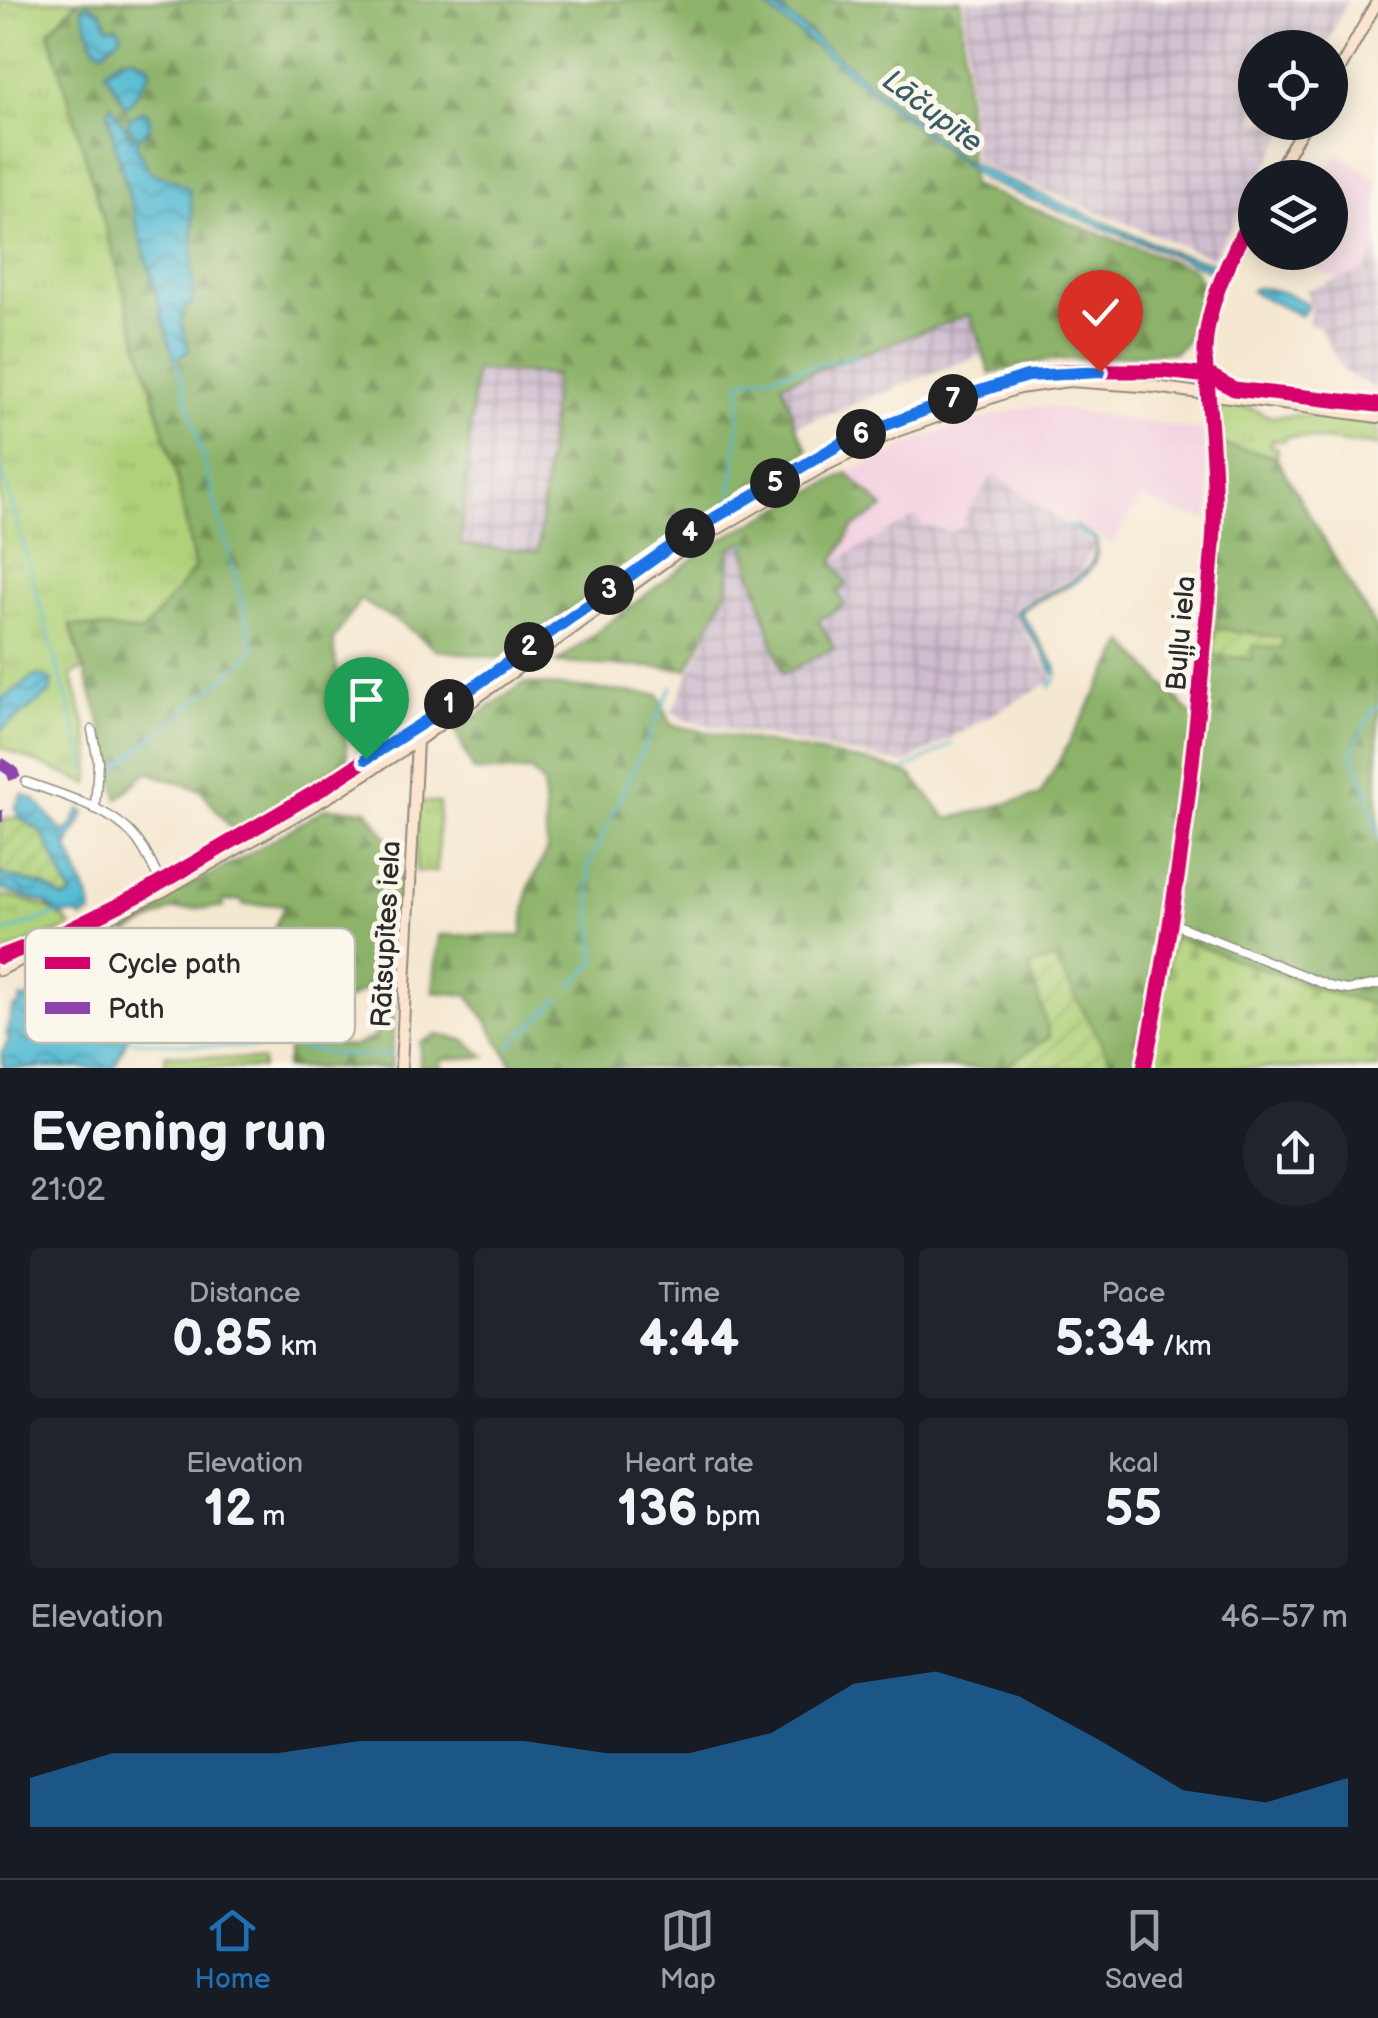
<!DOCTYPE html>
<html lang="en">
<head>
<meta charset="utf-8">
<style>
  body { margin:0; font-family:"Balsamiq Sans",sans-serif; background:#20242c; color:#f1f3f6; height:100vh; display:flex; flex-direction:column; font-size:38px; white-space:nowrap }
  * { box-sizing:border-box; margin:0 }
  p { font-size:32px; color:#9ea1a6 }
  .icon { flex:none; width:55px; height:55px; fill:none; stroke:currentColor; stroke-width:2; stroke-linecap:round; stroke-linejoin:round }
  .map { position:relative; height:1068px; overflow:hidden }
  .sheet { display:flex; flex-direction:column; background:#171b24; flex:1 }
  .sheet>* { flex:none }
  .tools { position:absolute; left:1238px; top:30px; display:grid; gap:20px }
  .tools a { display:grid; place-items:center; width:110px; height:110px; border-radius:50%; background:#171b24; box-shadow:0 5px 25px #0003; font-size:50px }
  .pin { position:absolute; display:grid; place-items:center; width:85px; height:85px; color:#fff; margin:-102px -42px; border-radius:50% 50% 50% 0; rotate:-45deg; box-shadow:0 0 10px #0007 }
  .pin .icon { rotate:45deg }
  .km { position:absolute; width:50px; height:50px; margin:-25px; border-radius:50%; background:#222; color:#fff; font-size:28px; line-height:50px; text-align:center }
  .round { display:grid; place-items:center; flex:none; width:105px; height:105px; border-radius:52px; background:#20242c }
  .overview { display:flex; align-items:center; justify-content:space-between; height:170px; padding:0 30px }
  h1 { font-size:55px; font-weight:800; line-height:75px }
  .metrics { display:grid; grid-template-columns:repeat(3,1fr); gap:15px; height:170px; padding:10px 30px }
  .metrics div { display:grid; align-content:center; border-radius:10px; background:#20242c; text-align:center }
  .metrics b { font-size:50px; font-weight:800 }
  .metrics small { font-size:28px; font-weight:400 }
  .metrics p { font-size:28px }
  .chart { height:280px; padding:20px 30px }
  .chart p { display:flex; justify-content:space-between }
  .chart svg { width:100%; height:180px; margin-top:10px; fill:#1f6fb2; opacity:.7 }
  .menu { display:flex; justify-content:space-around; align-items:center; height:140px; border-top:2px solid #363941; background:#171b24; font-size:28px; color:#9ea1a6 }
  .menu a { display:grid; justify-items:center; gap:5px }
  .menu .current { color:#1f6fb2 }
  .map>svg:first-child { display:block }
  .built { fill:#f3cfe0 }
  .industrial { fill:url(#industrial-grid) }
  .grass { fill:url(#grass-tufts); stroke:#6e7e52; stroke-width:2.5 }
  .forest { fill:url(#forest-firs); stroke:#5c6f4a; stroke-width:2.5; fill-rule:evenodd }
  .cemetery { fill:url(#cemetery-stones); stroke:#6e7e52; stroke-width:2.5 }
  .park { fill:#b0d179; stroke:#6e7e52; stroke-width:2.5 }
  .garden { fill:url(#garden-furrows); stroke:#6e7e52; stroke-width:2.5 }
  .water { fill:url(#water-waves); stroke:#407380; stroke-width:2.5 }
  .lines { fill:none; stroke-linecap:round; stroke-linejoin:round }
  .stream { stroke:#55bbd4; stroke-width:2.5 }
  .street-casing { stroke:#908a7e; stroke-width:11 }
  .secondary-casing { stroke:#908a7e; stroke-width:14 }
  .street { stroke:#fff; stroke-width:8 }
  .secondary { stroke:#fce5cf; stroke-width:10 }
  .quiet { stroke:#8e44ad; stroke-width:12; stroke-dasharray:25 12; stroke-linecap:butt }
  .cycleway-casing { stroke:#fbf7ec; stroke-width:21 }
  .cycleway { stroke:#d6006c; stroke-width:15 }
  .route-casing { stroke:#fff; stroke-width:20 }
  .route { stroke:#1a73e8; stroke-width:12 }
  .labels { text-anchor:middle; stroke-width:10; stroke-linejoin:round; paint-order:stroke }
  .street-label { font-size:28px; fill:#2b2b2b; stroke:#fbf7ec }
  .water-label { font-size:30px; font-style:italic; fill:#3a5d66; stroke:#fbf7ec }
  .key { fill:#fbf7ec; stroke:#bdbab2; stroke-width:2.5 }
  .key-label { font-size:28px; fill:#2b2b2b }
</style>
</head>
<body>
<div class="map">
<svg width="1378" height="1068" viewBox="0 0 1378 1068">
  <defs>
    <pattern id="industrial-grid" width="8" height="8" patternUnits="userSpaceOnUse" patternTransform="scale(2.5)"><rect width="8" height="8" fill="#cfbdcf"/><path d="M0 4h8M4 0v8" fill="none" stroke="#a89aa8"/></pattern>
    <pattern id="grass-tufts" width="24" height="20" patternUnits="userSpaceOnUse" patternTransform="scale(2.5)"><rect width="24" height="20" fill="#b0d179"/><path d="M3 7l-1-3M5 7V3M7 7l1-3M15 17l-1-3M17 17v-4M19 17l1-3" fill="none" stroke="#98b469"/></pattern>
    <pattern id="forest-firs" width="22" height="20" patternUnits="userSpaceOnUse" patternTransform="scale(2.5)"><rect width="22" height="20" fill="#8cb369"/><path d="M5 1l3.5 6h-7zM16 11l3.5 6h-7z" fill="#739257"/></pattern>
    <pattern id="cemetery-stones" width="16" height="16" patternUnits="userSpaceOnUse" patternTransform="scale(2.5)"><rect width="16" height="16" fill="#b0d179"/><path d="M2 7V4a2 2 0 0 1 4 0v3zM10 15v-3a2 2 0 0 1 4 0v3z" fill="#98b469"/></pattern>
    <pattern id="garden-furrows" width="10" height="10" patternUnits="userSpaceOnUse" patternTransform="scale(2.5)"><rect width="10" height="10" fill="#b0d179"/><path d="M-1 1l2-2M0 10L10 0M9 11l2-2" fill="none" stroke="#98b469"/></pattern>
    <pattern id="water-waves" width="16" height="10" patternUnits="userSpaceOnUse" patternTransform="scale(2.5)"><rect width="16" height="10" fill="#55bbd4"/><path d="M0 5q4-4 8 0t8 0" fill="none" stroke="#4798ac"/></pattern>
  </defs>
  <rect width="100%" height="100%" fill="#fbf7ec"/>
  <filter id="ink" filterUnits="userSpaceOnUse"><feTurbulence type="fractalNoise" baseFrequency=".01" numOctaves="2"/><feDisplacementMap in="SourceGraphic" scale="20" xChannelSelector="R" yChannelSelector="G"/><feConvolveMatrix kernelMatrix="1 2 1 2 8 2 1 2 1" color-interpolation-filters="sRGB"/></filter>
  <filter id="wash" filterUnits="userSpaceOnUse"><feTurbulence type="fractalNoise" baseFrequency=".0048" numOctaves="4" result="noise"/><feDisplacementMap in="SourceGraphic" scale="40" xChannelSelector="R" yChannelSelector="G"/><feGaussianBlur stdDeviation="2.25" result="paint"/><feColorMatrix in="noise" values="0 0 0 0 0 0 0 0 0 0 0 0 0 0 0 0 0 1.4 0 .05"/><feComposite in="paint" operator="in"/></filter>
  <g filter="url(#wash)">
    <rect width="100%" height="100%" fill="#f5e8d1"/>
    <!-- built -->
    <g class="built">
      <polygon points="1336,152 1370,174 1378,183 1378,246 1367,270 1337,280 1308,264 1306,253 1330,252 1330,178 1325,177"/>
      <polygon points="1042,406 1202,431 1210,500 1208,519 1176,513 1141,498 1112,544 1031,501 994,474 963,518 964,525 950,532 922,525 917,516 834,562 853,528 883,508 847,473 929,436 1015,410"/>
    </g>
    <!-- industrial -->
    <g class="industrial">
      <polygon points="964,0 1347,0 1326,47 1255,48 1255,122 1291,123 1261,177 1255,178 1255,187 1212,258 974,162"/>
      <polygon points="1378,246 1378,390 1344,372 1318,326 1309,324 1311,309 1306,290 1366,270"/>
      <polygon points="971,313 984,354 796,426 781,383"/>
      <polygon points="475,371 555,375 538,552 461,545"/>
      <polygon points="994,474 1095,545 1079,574 1010,609 1054,680 904,764 687,721 672,712 728,588 730,548 744,542 784,674 837,591 847,585 834,562 916,516 922,525 950,532 964,525 963,518"/>
    </g>
    <!-- grass -->
    <g class="grass">
      <path d="M0,0H78L50,32L176,473L195,569L143,632L70,625L84,669L71,675C81,711 96,746 89,784L0,747V731L50,693L33,677L0,701Z"/>
      <polygon points="1088,374 1146,374 1148,378 1058,378 1012,387 917,419 916,416 1034,377"/>
      <polygon points="1224,405 1249,408 1271,417 1310,415 1378,424 1378,446 1286,436 1283,441 1272,440 1271,447 1278,448 1277,459 1222,445 1218,411"/>
      <polygon points="331,789 172,881 165,882 319,793"/>
      <polygon points="418,802 439,803 437,872 416,871"/>
      <path d="M0,895C22,898 60,908 71,927L0,954Z"/>
    </g>
    <!-- forest -->
    <g class="forest">
      <path d="M79,0H961L971,185L1193,269C1197,276 1204,285 1204,293C1206,316 1192,340 1174,352L1041,361L990,374L970,314L782,383L796,426L808,450L784,470L713,511L500,658L437,650L404,625L360,600L333,640L348,759L235,833L201,790L147,772L118,799L102,727L70,625L143,632L195,568L176,473L49,31ZM475,371L555,375L538,552L461,545Z"/>
      <polygon points="1222,445 1275,456 1378,632 1378,1068 1115,1068 1055,960 1030,966 1050,1037 1003,1068 514,1068 487,1021 468,995 433,992 439,935 522,936 528,889 547,850 543,784 531,771 474,771 455,731 524,683 659,695 671,725 878,764 911,775 948,819 1040,795 1125,642 1190,714 1205,717 1213,655 1251,659 1252,646 1283,638 1215,628 1225,502"/>
      <polygon points="847,473 884,508 853,528 834,561 847,585 837,591 845,605 818,620 834,648 783,674 743,542 730,548 728,588 688,669 556,663 714,543"/>
      <polygon points="326,808 367,810 391,843 402,879 388,982 382,981 346,1000 315,948 264,951 285,904 244,905 241,900 223,901 223,907 172,910 126,934 125,927 145,909 244,857"/>
      <polygon points="395,994 391,1068 285,1068 292,1034 352,1047 375,1037 386,996"/>
      <polygon points="437,1035 464,1040 486,1057 442,1059 441,1068 420,1068 420,1042"/>
    </g>
    <!-- cemetery -->
    <polygon class="cemetery" points="1173,937 1324,991 1378,1006 1378,1068 1147,1068"/>
    <!-- park -->
    <polygon class="park" points="166,1054 262,1061 262,1068 165,1068"/>
    <!-- garden -->
    <g class="garden">
      <polygon points="1215,628 1283,638 1282,648 1253,646 1251,659 1213,655"/>
      <polygon points="19,817 42,832 72,896 63,899 44,886 0,874 0,819"/>
      <polygon points="1055,960 1115,1068 1003,1068 1050,1037 1029,966"/>
    </g>
    <!-- water -->
    <g class="water">
      <polygon points="757,0 767,0 787,15 964,161 1175,253 1209,262 1212,264 1211,271 983,180"/>
      <polygon points="89,4 101,11 108,27 118,26 122,35 103,51 95,47 81,7"/>
      <polygon points="131,56 148,63 151,71 127,108 105,71 119,59"/>
      <path d="M111,104L132,139L135,134L128,126L129,119L143,111L148,113C151,125 152,132 139,136L136,145C140,152 144,164 149,170C158,180 175,175 189,189C194,217 193,242 192,271C191,282 195,292 192,303L185,307L181,320L189,351L174,359L114,141L108,111Z"/>
      <path d="M1255,288C1273,287 1290,294 1306,303L1307,308L1301,316L1251,291Z"/>
      <path d="M1075,526L1096,539C1105,586 1047,588 1020,612L1056,666L1057,674L1053,673L1042,651L1014,612C1038,590 1103,584 1095,540L1073,528Z"/>
      <polygon points="41,675 52,681 50,693 0,731 0,701 33,677"/>
      <polygon points="22,794 35,799 63,833 72,826 80,809 85,813 67,846 91,904 91,913 83,919 75,914 58,915 46,903 0,889 0,874 44,886 64,899 72,896 42,832 19,817 15,808"/>
      <path d="M101,931L127,1012V1039L114,1068H3L2,1052L9,1041L7,1034L12,1008L19,1005L21,998L26,1000L33,994L52,996L51,991L65,993L78,988L90,996C106,978 94,956 93,935Z"/>
    </g>
    <g class="lines">
      <!-- stream -->
      <g class="stream">
        <polyline points="0,463 87,770"/>
        <polyline points="731,503 742,381 859,355"/>
        <polyline points="1068,525 1093,539"/>
        <polyline points="747,545 748,548"/>
        <polyline points="1071,585 1081,579"/>
        <polyline points="1049,687 1055,681 1056,673"/>
        <polyline points="1378,707 1373,709 1352,752 1367,792 1378,839"/>
        <polyline points="905,770 952,744"/>
        <polyline points="108,776 255,651 176,358"/>
        <polyline points="0,934 60,913"/>
        <polyline points="571,986 596,962 588,867 672,686"/>
        <polyline points="125,1040 241,1048 284,1046 345,1055 392,1056"/>
        <polyline points="509,1047 559,999"/>
      </g>
    </g>
  </g>
  <g filter="url(#ink)">
    <g class="lines">
      <defs>
        <g id="street">
          <polyline points="92,730 98,761 95,809"/>
          <path d="M26,782C60,794 109,808 133,835C148,851 154,872 165,890"/>
          <polyline points="1172,923 1332,987 1348,990 1378,984"/>
          <path d="M1144,1068C1170,940 1188,812 1200,683C1210,586 1218,491 1208,393"/>
        </g>
        <g id="secondary">
          <polyline points="1330,87 1378,0"/>
          <polyline points="1273,178 1307,122"/>
          <path d="M1208,393C1203,318 1221,275 1255,209"/>
          <polyline points="0,970 165,890 335,793 417,741 675,554 824,466 897,431 1019,388 1069,381 1155,387 1378,417"/>
          <polyline points="401,1068 417,741"/>
        </g>
      </defs>
      <!-- street casing -->
      <use href="#street" class="street-casing"/>
      <!-- secondary casing -->
      <use href="#secondary" class="secondary-casing"/>
      <!-- street -->
      <use href="#street" class="street"/>
      <!-- secondary -->
      <use href="#secondary" class="secondary"/>
      <!-- quiet -->
      <g class="quiet">
        <polyline points="0,763 12,771 15,779"/>
        <polyline points="0,816 3,816"/>
      </g>
      <defs>
        <g id="cycleway">
          <polyline points="0,957 67,931 143,893 321,789 425,721 694,530 863,432 991,387 1027,376 1065,371 1165,371 1200,375 1213,377 1234,389 1378,405"/>
          <path d="M1144,1068C1179,899 1198,728 1212,556C1217,507 1213,454 1209,405C1208,387 1205,369 1205,352C1206,303 1233,252 1255,209"/>
        </g>
      </defs>
      <!-- cycleway casing -->
      <use href="#cycleway" class="cycleway-casing"/>
      <!-- cycleway -->
      <use href="#cycleway" class="cycleway"/>
    </g>
  </g>
  <g class="lines" filter="url(#ink)">
    <defs>
      <polyline id="route" points="366,759 424,722 694,530 847,440 952,400 1027,376 1100,372"/>
    </defs>
    <!-- route casing -->
    <use href="#route" class="route-casing"/>
    <!-- route -->
    <use href="#route" class="route"/>
  </g>
  <g class="labels">
    <!-- street labels -->
    <g class="street-label">
      <text transform="translate(1180 633) rotate(-85)" y="10">Buļļu iela</text>
      <text transform="translate(385 934) rotate(-87)" y="10">Rātsupītes iela</text>
    </g>
    <!-- water labels -->
    <g class="water-label">
      <text transform="translate(933 111) rotate(37)" y="10">Lāčupīte</text>
    </g>
  </g>
  <!-- legend -->
  <rect x="25" y="928" width="330" height="115" rx="15" class="key"/>
  <rect x="45" y="957" width="45" height="12" fill="#d6006c"/>
  <rect x="45" y="1002" width="45" height="12" fill="#8e44ad"/>
  <g class="key-label">
    <text x="108" y="973">Cycle path</text>
    <text x="108" y="1018">Path</text>
  </g>
</svg>
<div class="tools">
<a><svg class="icon" aria-label="locate" viewBox="0 0 24 24"><circle cx="12" cy="12" r="6"/><path d="M12 2v4M12 18v4M2 12h4M18 12h4"/></svg></a>
<a><svg class="icon" aria-label="layers" viewBox="0 0 24 24"><path d="M12 4l9 5-9 5-9-5zM3 14l9 5 9-5"/></svg></a>
</div>
<div class="pin" style="left:366px;top:759px;background:#1e9e55"><svg class="icon" aria-label="arrive" viewBox="0 0 24 24"><path d="M6 21V4h12l-3 4 3 4H6"/></svg></div>
<div class="pin" style="left:1100px;top:372px;background:#d93025"><svg class="icon" aria-label="check" viewBox="0 0 24 24"><path d="M5 12l5 5 9-10"/></svg></div>
<b class="km" style="left:449px;top:704px">1</b>
<b class="km" style="left:529px;top:647px">2</b>
<b class="km" style="left:609px;top:590px">3</b>
<b class="km" style="left:690px;top:533px">4</b>
<b class="km" style="left:775px;top:483px">5</b>
<b class="km" style="left:861px;top:434px">6</b>
<b class="km" style="left:953px;top:399px">7</b>
</div>
<section class="sheet">
<div class="overview"><div><h1>Evening run</h1><p>21:02</p></div><a class="round"><svg class="icon" aria-label="share" viewBox="0 0 24 24"><path d="M12 15V3M7 8l5-5 5 5M5 13v7h14v-7"/></svg></a></div>
<div class="metrics">
<div><p>Distance</p><b>0.85<small> km</small></b></div>
<div><p>Time</p><b>4:44</b></div>
<div><p>Pace</p><b>5:34<small> /km</small></b></div>
</div>
<div class="metrics">
<div><p>Elevation</p><b>12<small> m</small></b></div>
<div><p>Heart rate</p><b>136<small> bpm</small></b></div>
<div><p>kcal</p><b>55</b></div>
</div>
<div class="chart"><p><span>Elevation</span>46–57 m</p>
<svg viewBox="0 0 160 44" preserveAspectRatio="none"><path d="M0 44V32L10 26L20 26L30 26L40 23L50 23L60 23L70 26L80 26L90 21L100 9L110 6L120 12L130 23L140 35L150 38L160 32V44z"/></svg>
</div>
</section>
<nav class="menu">
<a class="current"><svg class="icon" aria-label="home" viewBox="0 0 24 24"><path d="M3 11l9-7 9 7M6 9v11h12V9"/></svg>Home</a>
<a><svg class="icon" aria-label="map" viewBox="0 0 24 24"><path d="M3 6l6-2 6 2 6-2v14l-6 2-6-2-6 2zM9 4v14M15 6v14"/></svg>Map</a>
<a><svg class="icon" aria-label="saved" viewBox="0 0 24 24"><path d="M7 4h10v16l-5-4-5 4z"/></svg>Saved</a>
</nav>
</body>
</html>
